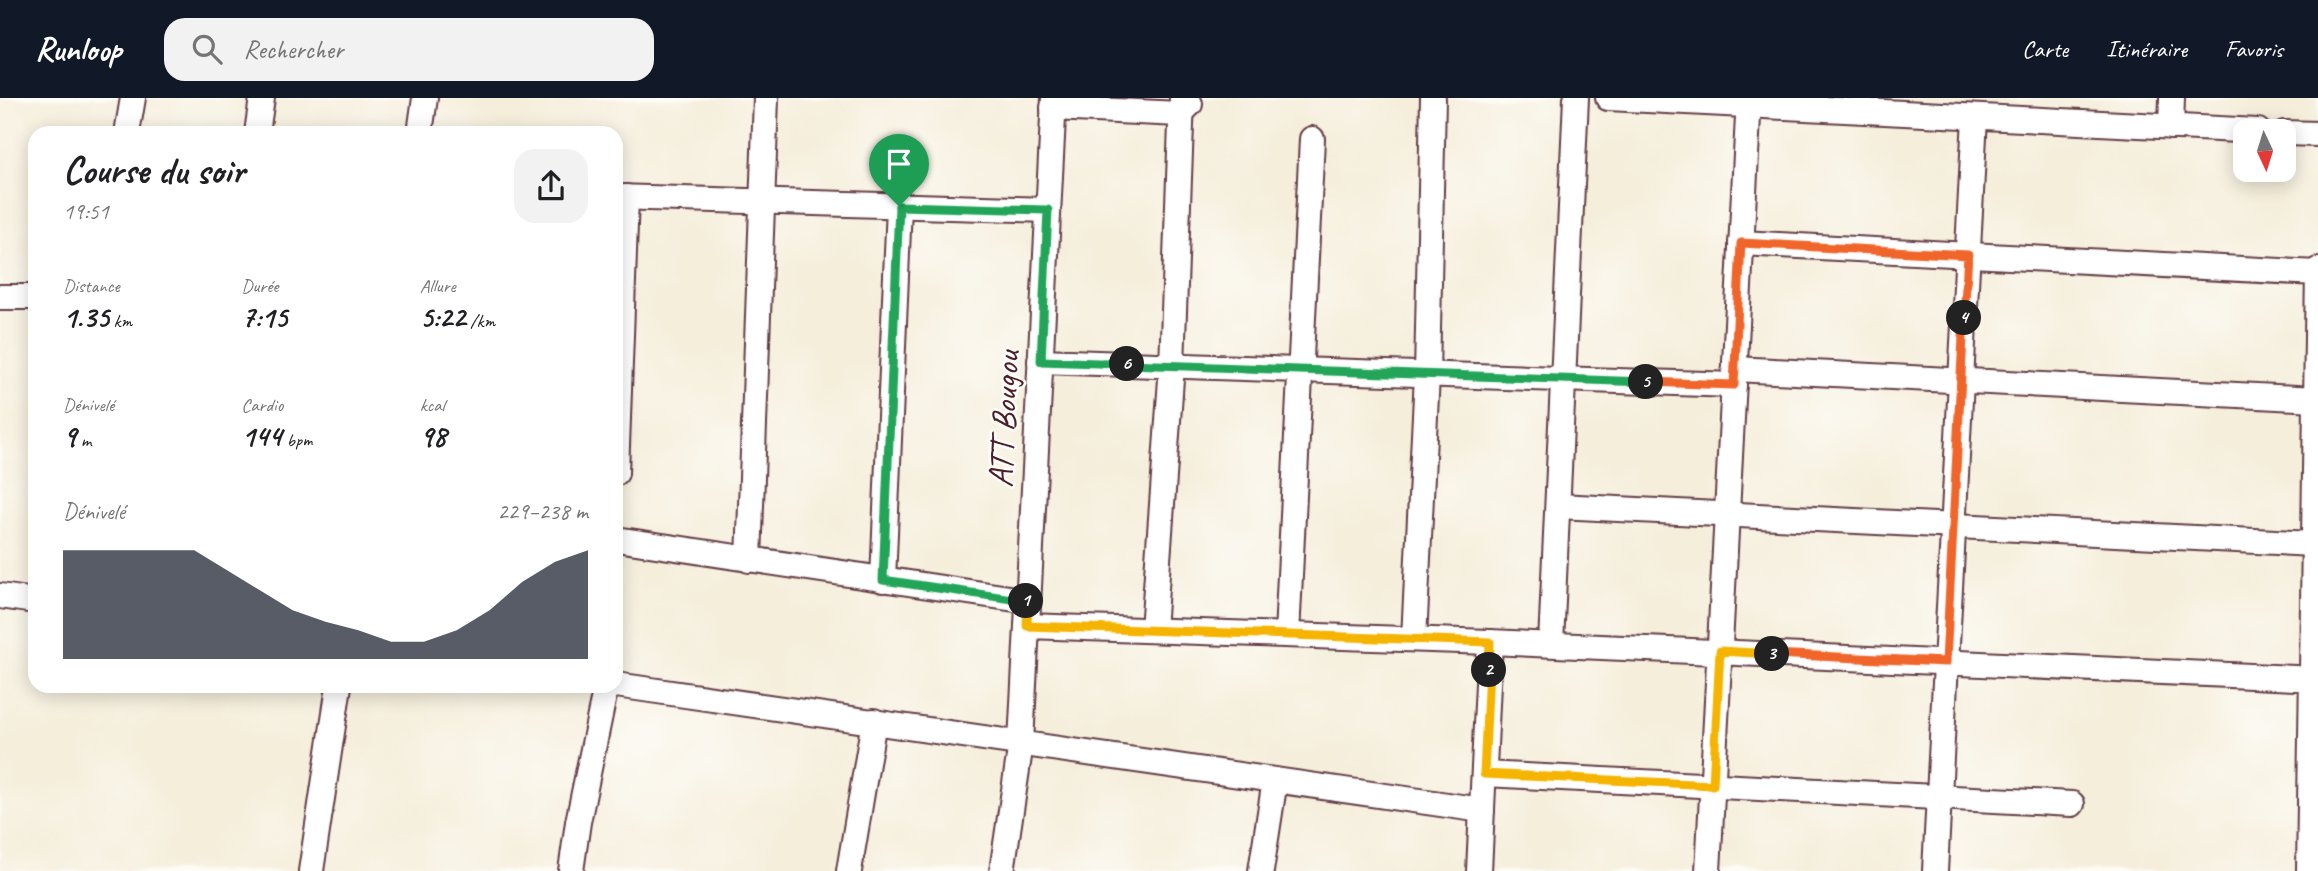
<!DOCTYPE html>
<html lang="fr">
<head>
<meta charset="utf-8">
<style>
  body { margin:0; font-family:Caveat,sans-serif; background:#f2f2f2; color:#202124; height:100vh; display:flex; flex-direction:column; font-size:26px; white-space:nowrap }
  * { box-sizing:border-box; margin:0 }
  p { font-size:23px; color:#757577 }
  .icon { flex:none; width:38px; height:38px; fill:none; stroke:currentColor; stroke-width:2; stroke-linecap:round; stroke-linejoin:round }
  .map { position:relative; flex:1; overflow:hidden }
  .details { position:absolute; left:28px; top:28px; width:595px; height:567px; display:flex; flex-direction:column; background:#fff; border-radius:21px; box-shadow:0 4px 18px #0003 }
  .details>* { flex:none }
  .needle { width:46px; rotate:176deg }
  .tools { position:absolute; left:2233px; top:21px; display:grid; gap:14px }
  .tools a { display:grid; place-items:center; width:63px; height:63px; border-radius:14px; background:#fff; box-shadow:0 4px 18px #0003; font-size:35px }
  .pin { position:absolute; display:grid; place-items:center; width:60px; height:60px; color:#fff; margin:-72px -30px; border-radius:50% 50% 50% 0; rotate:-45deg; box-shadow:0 0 7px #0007 }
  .pin .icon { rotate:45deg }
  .km { position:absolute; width:35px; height:35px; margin:-18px; border-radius:50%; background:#222; color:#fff; font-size:19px; line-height:35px; text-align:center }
  .round { display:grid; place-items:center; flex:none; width:74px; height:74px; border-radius:21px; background:#f2f2f2 }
  .overview { display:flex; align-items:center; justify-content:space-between; height:119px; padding:0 35px }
  h1 { font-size:38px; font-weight:700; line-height:52px }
  .metrics { display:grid; grid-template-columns:repeat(3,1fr); gap:10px; height:119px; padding:7px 35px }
  .metrics div { display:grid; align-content:center }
  .metrics b { font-size:30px; font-weight:700 }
  .metrics small { font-size:19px; font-weight:400 }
  .metrics p { font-size:19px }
  .chart { height:196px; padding:14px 35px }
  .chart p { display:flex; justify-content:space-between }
  .chart svg { width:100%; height:126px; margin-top:7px; fill:#111827; opacity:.7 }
  header { display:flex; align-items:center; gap:42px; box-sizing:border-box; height:98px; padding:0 35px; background:#111827; color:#fff }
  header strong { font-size:33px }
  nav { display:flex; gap:38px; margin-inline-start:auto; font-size:24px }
  .search { width:490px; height:63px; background:#f2f2f2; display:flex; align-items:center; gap:18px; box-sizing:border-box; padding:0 24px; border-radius:21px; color:#757577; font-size:26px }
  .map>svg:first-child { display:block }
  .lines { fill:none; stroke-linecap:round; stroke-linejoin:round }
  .minor-casing { stroke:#643e45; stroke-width:28 }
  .minor { stroke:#fff; stroke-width:24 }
  .split-1-casing { stroke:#fff; stroke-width:14 }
  .split-2-casing { stroke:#fff; stroke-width:14 }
  .split-3-casing { stroke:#fff; stroke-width:14 }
  .split-4-casing { stroke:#fff; stroke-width:14 }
  .split-5-casing { stroke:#fff; stroke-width:14 }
  .split-6-casing { stroke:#fff; stroke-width:14 }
  .split-7-casing { stroke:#fff; stroke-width:14 }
  .split-1 { stroke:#22a559; stroke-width:9 }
  .split-2 { stroke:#f5b400; stroke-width:9 }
  .split-3 { stroke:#f5b400; stroke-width:9 }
  .split-4 { stroke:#f0652b; stroke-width:9 }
  .split-5 { stroke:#f0652b; stroke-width:9 }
  .split-6 { stroke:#22a559; stroke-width:9 }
  .split-7 { stroke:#22a559; stroke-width:9 }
  .labels { text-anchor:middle; stroke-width:5; stroke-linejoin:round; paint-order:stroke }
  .street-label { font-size:35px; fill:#4a1f2b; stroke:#fdfcf7 }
</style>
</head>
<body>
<header>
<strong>Runloop</strong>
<div class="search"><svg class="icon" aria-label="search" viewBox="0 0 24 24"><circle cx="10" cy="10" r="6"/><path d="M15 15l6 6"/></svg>Rechercher</div>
<nav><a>Carte</a><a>Itinéraire</a><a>Favoris</a></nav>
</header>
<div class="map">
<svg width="2318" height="773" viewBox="0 0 2318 773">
  <rect width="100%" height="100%" fill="#fdfcf7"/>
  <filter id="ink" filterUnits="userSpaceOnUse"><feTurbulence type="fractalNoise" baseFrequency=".0143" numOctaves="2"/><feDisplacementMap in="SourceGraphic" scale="14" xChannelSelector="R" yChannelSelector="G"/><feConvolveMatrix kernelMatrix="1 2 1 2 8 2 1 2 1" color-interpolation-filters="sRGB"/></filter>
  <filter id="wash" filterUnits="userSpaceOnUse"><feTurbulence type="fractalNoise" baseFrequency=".00686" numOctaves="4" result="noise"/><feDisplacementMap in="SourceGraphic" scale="28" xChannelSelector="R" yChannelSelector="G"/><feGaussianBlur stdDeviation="1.57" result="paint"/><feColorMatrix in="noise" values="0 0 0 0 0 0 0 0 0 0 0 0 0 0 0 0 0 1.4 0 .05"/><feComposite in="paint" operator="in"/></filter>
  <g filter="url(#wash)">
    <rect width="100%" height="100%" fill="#f5eedb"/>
  </g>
  <g filter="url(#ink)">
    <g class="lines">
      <defs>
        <g id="minor">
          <polyline points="1608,0 2258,33"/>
          <polyline points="1053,10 1180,16 1190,6"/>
          <polyline points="2171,29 2172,0"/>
          <polyline points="127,35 133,0"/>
          <polyline points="257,35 262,0"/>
          <polyline points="420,35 425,0"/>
          <polyline points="2284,35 2318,36"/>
          <polyline points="616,99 1048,112"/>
          <polyline points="1741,145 2318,175"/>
          <polyline points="0,199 35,199"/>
          <polyline points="1040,263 1734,287"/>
          <polyline points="1735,271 2316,301"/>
          <polyline points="616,375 626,99"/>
          <polyline points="1558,408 2314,446"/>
          <polyline points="616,441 1028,503"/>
          <polyline points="749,462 766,0"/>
          <polyline points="883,482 899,108"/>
          <polyline points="0,498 35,503"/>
          <polyline points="1027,528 1490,544 2318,581"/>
          <polyline points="1153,532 1172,267 1182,0"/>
          <polyline points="1287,537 1312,41"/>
          <polyline points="1414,541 1427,277 1433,0"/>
          <polyline points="1551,546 1576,0"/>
          <polyline points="616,587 1482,712"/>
          <polyline points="1484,676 2072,706"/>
          <polyline points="311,773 339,588"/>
          <polyline points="571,773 578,724 606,588"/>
          <polyline points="849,773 874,623"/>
          <polyline points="1002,773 1021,645 1054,0"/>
          <polyline points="1261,773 1275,682"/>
          <polyline points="1479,773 1490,544"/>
          <polyline points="1708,773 1749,0"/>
          <polyline points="1935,773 1975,19"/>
          <polyline points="2309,773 2318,172"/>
        </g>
      </defs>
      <!-- minor casing -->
      <use href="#minor" class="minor-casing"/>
      <!-- minor -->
      <use href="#minor" class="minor"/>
    </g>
  </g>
  <g class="lines" filter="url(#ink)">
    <defs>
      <polyline id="split-1" points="899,108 883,482 1026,503"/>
      <polyline id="split-2" points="1026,503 1028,503 1027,528 1490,544 1489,572"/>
      <polyline id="split-3" points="1489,572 1484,676 1713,687 1720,553 1772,556"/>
      <polyline id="split-4" points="1772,556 1946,564 1964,220"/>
      <polyline id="split-5" points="1646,284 1734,287 1741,145 1968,157 1964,220"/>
      <polyline id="split-6" points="1127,266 1646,284"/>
      <polyline id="split-7" points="899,108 1048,112 1041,263 1127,266"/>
    </defs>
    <!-- split-1 casing -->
    <use href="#split-1" class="split-1-casing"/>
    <!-- split-2 casing -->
    <use href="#split-2" class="split-2-casing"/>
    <!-- split-3 casing -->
    <use href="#split-3" class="split-3-casing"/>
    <!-- split-4 casing -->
    <use href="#split-4" class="split-4-casing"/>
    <!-- split-5 casing -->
    <use href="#split-5" class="split-5-casing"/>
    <!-- split-6 casing -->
    <use href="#split-6" class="split-6-casing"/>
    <!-- split-7 casing -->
    <use href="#split-7" class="split-7-casing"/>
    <!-- split-1 -->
    <use href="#split-1" class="split-1"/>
    <!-- split-2 -->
    <use href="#split-2" class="split-2"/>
    <!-- split-3 -->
    <use href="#split-3" class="split-3"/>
    <!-- split-4 -->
    <use href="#split-4" class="split-4"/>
    <!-- split-5 -->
    <use href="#split-5" class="split-5"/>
    <!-- split-6 -->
    <use href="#split-6" class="split-6"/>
    <!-- split-7 -->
    <use href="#split-7" class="split-7"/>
  </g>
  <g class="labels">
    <!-- street labels -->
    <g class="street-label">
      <text transform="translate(1003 321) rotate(-87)" y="12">ATT Bougou</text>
    </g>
  </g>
</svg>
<div class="tools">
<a><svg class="needle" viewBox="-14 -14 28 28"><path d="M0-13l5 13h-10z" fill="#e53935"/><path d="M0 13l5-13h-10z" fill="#757577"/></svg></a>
</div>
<div class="pin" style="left:899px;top:108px;background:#1e9e55"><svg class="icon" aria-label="arrive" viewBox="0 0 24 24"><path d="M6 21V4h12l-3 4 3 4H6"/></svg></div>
<b class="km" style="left:1026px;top:503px">1</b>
<b class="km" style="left:1489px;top:572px">2</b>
<b class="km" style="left:1772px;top:556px">3</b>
<b class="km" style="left:1964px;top:220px">4</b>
<b class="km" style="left:1646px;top:284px">5</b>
<b class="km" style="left:1127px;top:266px">6</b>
<section class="details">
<div class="overview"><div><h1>Course du soir</h1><p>19:51</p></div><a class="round"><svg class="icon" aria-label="share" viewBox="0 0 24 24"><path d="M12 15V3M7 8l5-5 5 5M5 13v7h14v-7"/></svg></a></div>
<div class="metrics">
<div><p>Distance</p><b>1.35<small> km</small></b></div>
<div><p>Durée</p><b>7:15</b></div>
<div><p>Allure</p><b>5:22<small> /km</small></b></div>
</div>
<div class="metrics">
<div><p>Dénivelé</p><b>9<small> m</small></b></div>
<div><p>Cardio</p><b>144<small> bpm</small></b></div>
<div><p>kcal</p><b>98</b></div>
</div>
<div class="chart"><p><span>Dénivelé</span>229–238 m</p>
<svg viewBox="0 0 160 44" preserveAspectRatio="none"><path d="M0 44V6L10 6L20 6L30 6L40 6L50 13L60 20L70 27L80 31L90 34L100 38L110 38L120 34L130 27L140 17L150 10L160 6V44z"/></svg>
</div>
</section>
</div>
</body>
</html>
